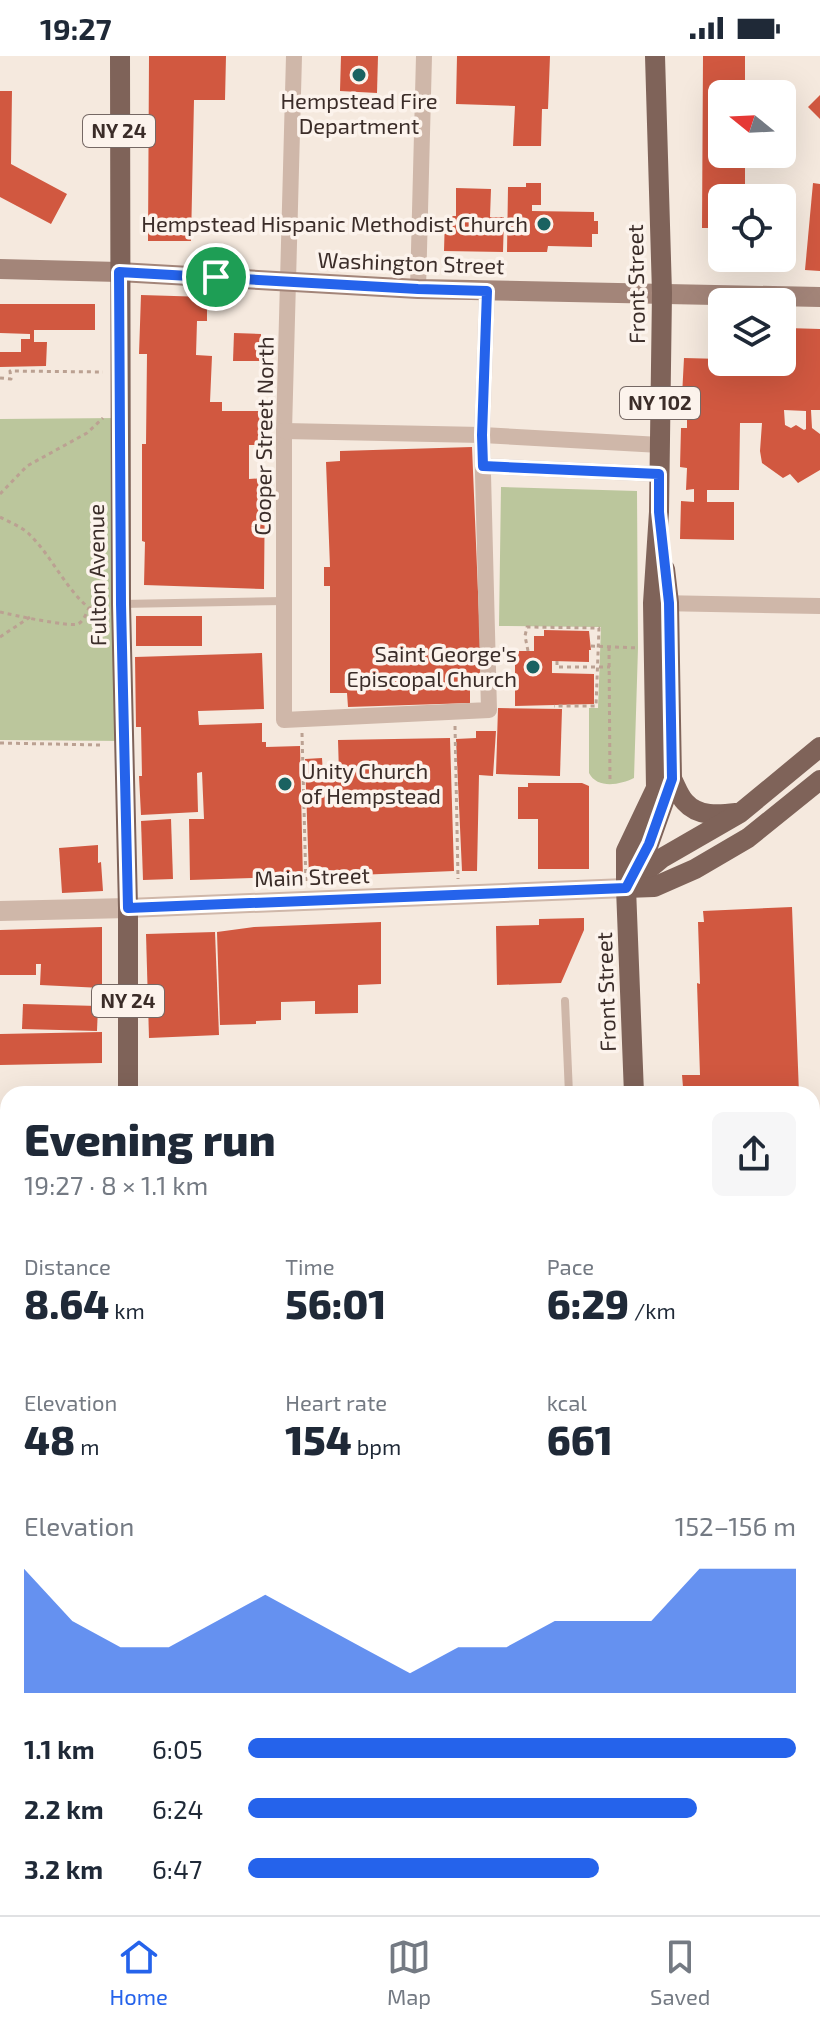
<!DOCTYPE html>
<html lang="en">
<head>
<meta charset="utf-8">
<style>
  body { margin:0; font-family:"Exo 2",sans-serif; background:#f6f6f7; color:#1f2937; height:100vh; display:flex; flex-direction:column; font-size:30px; white-space:nowrap }
  * { box-sizing:border-box; margin:0 }
  p { font-size:26px; color:#747a83 }
  .icon { flex:none; width:44px; height:44px; fill:none; stroke:currentColor; stroke-width:2; stroke-linecap:round; stroke-linejoin:round }
  .map { position:relative; flex:1; overflow:hidden }
  .panel { position:absolute; left:0px; top:1030px; width:820px; height:830px; display:flex; flex-direction:column; background:#fff; border-radius:24px 24px 0 0; box-shadow:0 8px 32px #0002 }
  .panel>* { flex:none }
  .needle { width:52px; rotate:288deg }
  .buttons { position:absolute; left:708px; top:24px; display:grid; gap:16px }
  .buttons a { display:grid; place-items:center; width:88px; height:88px; border-radius:12px; background:#fff; box-shadow:0 8px 32px #0002; font-size:40px }
  .pin { position:absolute; display:grid; place-items:center; width:68px; height:68px; color:#fff; margin:-34px; border:4px solid #fff; border-radius:50%; box-shadow:0 2px 8px #0007 }
  .round { display:grid; place-items:center; flex:none; width:84px; height:84px; border-radius:12px; background:#f6f6f7 }
  .summary { display:flex; align-items:center; justify-content:space-between; height:136px; padding:0 24px }
  h1 { font-size:44px; font-weight:800; line-height:60px }
  .metrics { display:grid; grid-template-columns:repeat(3,1fr); gap:12px; height:136px; padding:8px 24px }
  .metrics div { display:grid; align-content:center }
  .metrics b { font-size:40px; font-weight:800 }
  .metrics small { font-size:22px; font-weight:400 }
  .metrics p { font-size:22px }
  .chart { height:224px; padding:16px 24px }
  .chart p { display:flex; justify-content:space-between }
  .chart svg { width:100%; height:144px; margin-top:8px; fill:#2563eb; opacity:.7 }
  ul { padding:0 24px; list-style:none; font-size:26px }
  li { display:grid; grid-template-columns:128px 96px 1fr; align-items:center; height:60px }
  li i { height:20px; border-radius:10px; background:#2563eb }
  .status { display:flex; justify-content:space-between; align-items:center; height:56px; padding:0 40px; background:#fff; direction:ltr }
  .status svg { height:22px; fill:currentColor }
  .tabs { display:flex; justify-content:space-around; align-items:center; height:112px; border-top:2px solid #e0e1e3; background:#fff; font-size:22px; color:#747a83 }
  .tabs a { display:grid; justify-items:center; gap:4px }
  .tabs .active { color:#2563eb }
  .map>svg:first-child { display:block }
  .green { fill:#bbc69c }
  .building { fill:#d15840; fill-rule:evenodd }
  .lines { fill:none; stroke-linecap:round; stroke-linejoin:round }
  .path { stroke:#bba192; stroke-width:3; stroke-dasharray:4 4; stroke-linecap:butt }
  .service { stroke:#cfb7a9; stroke-width:8 }
  .minor { stroke:#cfb7a9; stroke-width:16 }
  .tertiary { stroke:#cfb7a9; stroke-width:20 }
  .secondary { stroke:#a38579; stroke-width:20 }
  .primary { stroke:#7f6359; stroke-width:20 }
  .route-casing { stroke:#fff; stroke-width:16 }
  .route { stroke:#2563eb; stroke-width:10 }
  .poi-dot { fill:#1a6261; stroke:#fcf3ec; stroke-width:3 }
  .labels { text-anchor:middle; stroke-width:7; stroke-linejoin:round; paint-order:stroke }
  .shield { fill:#fcf3ec; stroke:#756864; stroke-width:2 }
  .shield-label { font-size:20px; font-weight:bold; fill:#3b2d29 }
  .poi-label { font-size:22px; fill:#3b2d29; stroke:#fcf3ec; text-anchor:end }
  .street-label { font-size:22px; fill:#3b2d29; stroke:#fcf3ec }
</style>
</head>
<body>
<div class="status"><b>19:27</b><svg viewBox="0 0 49 12"><path d="M0 12V9h3v3zM5 12V6h3v6zM10 12V3h3v9zM15 12V0h3v12zM26 1h20v11H26zM47 4h2v5h-2z"/></svg></div>
<div class="map">
<svg width="820" height="1859" viewBox="0 0 820 1859">
  <rect width="100%" height="100%" fill="#f5e9de"/>
  <!-- green -->
  <g class="green">
    <polygon points="120,362 124,685 0,684 0,363"/>
    <path d="M501,431L637,435L638,592L634,722C620,729 597,733 589,717V652H598L601,571L499,570Z"/>
  </g>
  <!-- building -->
  <g class="building">
    <polygon points="149,0 226,0 225,44 194,44 191,185 148,185"/>
    <polygon points="341,0 378,0 377,37 340,35"/>
    <polygon points="457,0 550,0 548,53 542,53 541,90 513,90 515,50 456,48"/>
    <polygon points="703,0 745,0 745,38 722,38 722,98 745,98 745,142 722,142 722,172 702,172"/>
    <polygon points="0,35 12,35 11,108 67,138 51,168 0,141"/>
    <polygon points="820,39 820,63 808,51"/>
    <polygon points="526,127 541,127 541,149 532,149 532,155 594,156 594,165 598,165 598,178 592,178 592,191 548,190 547,196 507,196 508,131 526,131"/>
    <polygon points="813,127 820,128 820,215 805,214"/>
    <polygon points="456,132 491,133 490,161 504,161 503,196 444,195 445,160 456,160"/>
    <polygon points="141,239 207,241 207,265 197,265 196,299 212,300 210,346 222,346 222,355 261,355 261,389 249,389 249,423 265,422 264,533 144,529 145,486 142,485 142,388 146,388 147,298 139,298"/>
    <polygon points="0,248 95,248 95,274 34,274 34,286 47,286 46,310 0,311 0,296 21,296 21,283 30,283 30,278 0,277"/>
    <path d="M782,268H787V272L820,273V354H811L812,372L820,378V414L798,427L790,418L783,422L762,407L760,395L762,367H740L739,434H707V446H734V484L680,483L681,445L694,446V433L686,434L687,412L680,411L681,372H687V352H695V340H682L684,302L722,303V306H782ZM784,354L806,355V373L804,374L796,369L791,372L785,369Z"/>
    <polygon points="234,277 261,278 260,305 233,305"/>
    <polygon points="472,391 482,632 470,632 470,647 348,651 347,637 330,637 330,530 324,530 324,511 330,511 326,406 340,405 340,395"/>
    <rect x="136" y="560" width="66" height="30"/>
    <polygon points="544,574 589,575 591,594 589,594 589,606 552,605 552,617 594,618 594,648 515,650 515,595 534,595 534,580 544,580"/>
    <polygon points="262,597 264,653 198,655 199,669 262,667 262,686 266,686 266,691 300,690 303,824 252,822 190,824 189,763 204,763 202,716 197,717 198,756 141,759 139,720 142,720 141,671 136,671 135,601"/>
    <polygon points="498,652 562,653 560,720 496,718"/>
    <polygon points="476,675 496,675 493,720 479,719 477,815 462,815 456,683 476,682"/>
    <polygon points="450,682 454,815 309,821 305,703 322,702 323,718 339,717 338,684"/>
    <polygon points="528,727 582,727 589,730 589,813 538,813 538,763 518,763 518,731 528,731"/>
    <polygon points="171,763 173,823 143,824 141,765"/>
    <polygon points="98,789 98,807 101,806 103,835 62,837 59,792"/>
    <polygon points="792,851 799,1038 729,1038 729,1030 683,1031 682,1019 700,1019 697,927 700,928 698,866 704,866 703,855"/>
    <polygon points="584,862 584,874 561,927 497,929 496,870 539,869 539,863"/>
    <polygon points="381,866 381,928 358,929 358,957 315,958 315,945 281,946 281,964 256,965 256,968 220,969 217,876 254,871"/>
    <polygon points="102,871 102,932 40,929 41,908 36,908 36,919 0,919 0,874"/>
    <polygon points="215,876 219,979 149,982 146,878"/>
    <polygon points="23,948 98,950 97,975 22,973"/>
    <polygon points="102,976 102,1007 0,1009 0,978"/>
    <rect x="5" y="1099" width="3" height="30"/>
    <rect x="0" y="1143" width="8" height="31"/>
    <polygon points="0,1229 5,1229 6,1280 0,1280"/>
    <rect x="0" y="1331" width="8" height="84"/>
    <polygon points="812,1375 820,1379 820,1464 815,1464 816,1432 812,1432"/>
    <polygon points="815,1479 819,1533 812,1533 812,1480"/>
    <polygon points="816,1544 818,1564 820,1563 820,1598 812,1599 812,1545"/>
    <polygon points="820,1697 820,1779 818,1779 817,1769 812,1770 812,1698"/>
    <rect x="457" y="1852" width="162" height="7"/>
  </g>
  <g class="lines">
    <!-- path -->
    <g class="path">
      <polyline points="0,322 11,323 10,315 103,316"/>
      <polyline points="0,438 27,410 87,377 103,362"/>
      <path d="M0,461C9,466 20,470 28,477C52,500 64,531 89,552L103,550"/>
      <path d="M0,556C12,559 69,571 78,568C84,565 86,557 89,552"/>
      <polyline points="0,581 30,561"/>
      <polyline points="591,590 638,592"/>
      <polyline points="609,591 610,727"/>
      <polyline points="528,595 525,580 527,571 599,572 596,650 554,650"/>
      <polyline points="557,605 557,611 610,611"/>
      <polyline points="455,670 458,823"/>
      <polyline points="302,677 306,829"/>
      <polyline points="0,687 101,689"/>
    </g>
    <!-- service -->
    <g class="service">
      <polyline points="121,548 283,545"/>
      <polyline points="565,945 569,1038"/>
    </g>
    <!-- minor -->
    <g class="minor">
      <polyline points="294,0 284,375 284,664 489,654 482,379 487,235"/>
      <polyline points="418,233 424,0"/>
      <polyline points="284,375 482,379 660,389"/>
      <polyline points="483,410 659,418"/>
      <polyline points="658,547 820,550"/>
      <polyline points="0,1607 8,1607"/>
    </g>
    <!-- tertiary -->
    <polyline class="tertiary" points="0,855 128,852 626,832"/>
    <!-- secondary -->
    <g class="secondary">
      <polyline points="0,213 119,216 418,233 820,241"/>
      <polyline points="0,1306 8,1306"/>
      <polyline points="812,1331 820,1333"/>
    </g>
    <!-- primary -->
    <g class="primary">
      <polyline points="120,0 121,548 128,852 128,1038"/>
      <path d="M672,723C676,730 679,740 685,746C698,761 719,759 736,757"/>
      <polyline points="632,827 662,802 740,757 820,691"/>
      <polyline points="628,828 649,788 672,723 669,547 665,513"/>
      <polyline points="626,832 654,831 695,813 748,782 820,724"/>
      <polyline points="634,1038 626,832 626,795 656,732 653,547 659,456 662,237 655,0"/>
      <polyline points="39,1852 40,1859"/>
      <polyline points="690,1852 690,1859"/>
    </g>
  </g>
  <g class="lines">
    <defs>
      <polygon id="route" points="119,216 418,233 487,235 482,379 483,410 659,418 659,456 669,547 672,723 649,788 626,832 128,852 121,548"/>
    </defs>
    <!-- route casing -->
    <use href="#route" class="route-casing"/>
    <!-- route -->
    <use href="#route" class="route"/>
  </g>
  <!-- markers -->
  <g class="poi-dot">
    <circle cx="359" cy="19" r="8"/>
    <circle cx="544" cy="168" r="8"/>
    <circle cx="533" cy="611" r="8"/>
    <circle cx="285" cy="728" r="8"/>
  </g>
  <g class="labels">
    <!-- shield labels -->
    <g class="shield">
      <rect x="83" y="59" width="72" height="32" rx="6"/>
      <rect x="620" y="331" width="80" height="32" rx="6"/>
      <rect x="92" y="929" width="72" height="32" rx="6"/>
    </g>
    <g class="shield-label">
      <text x="119" y="82">NY 24</text>
      <text x="660" y="354">NY 102</text>
      <text x="128" y="952">NY 24</text>
    </g>
    <!-- poi labels -->
    <g class="poi-label">
      <text x="359" y="53" text-anchor="middle">Hempstead Fire<tspan x="359" dy="25">Department</tspan></text>
      <text x="528" y="176">Hempstead Hispanic Methodist Church</text>
      <text x="517" y="606">Saint George's<tspan x="517" dy="25">Episcopal Church</tspan></text>
      <text x="301" y="723" text-anchor="start">Unity Church<tspan x="301" dy="25">of Hempstead</tspan></text>
    </g>
    <!-- street labels -->
    <g class="street-label">
      <text transform="translate(411 207) rotate(2)" y="8">Washington Street</text>
      <text transform="translate(636 228) rotate(-91)" y="8">Front Street</text>
      <text transform="translate(264 380) rotate(-89)" y="8">Cooper Street North</text>
      <text transform="translate(97 519) rotate(-91)" y="8">Fulton Avenue</text>
      <text transform="translate(312 821) rotate(-2)" y="8">Main Street</text>
      <text transform="translate(606 936) rotate(-92)" y="8">Front Street</text>
    </g>
  </g>
</svg>
<div class="buttons">
<a><svg class="needle" viewBox="-14 -14 28 28"><path d="M0-13l5 13h-10z" fill="#e53935"/><path d="M0 13l5-13h-10z" fill="#747a83"/></svg></a>
<a><svg class="icon" aria-label="locate" viewBox="0 0 24 24"><circle cx="12" cy="12" r="6"/><path d="M12 2v4M12 18v4M2 12h4M18 12h4"/></svg></a>
<a><svg class="icon" aria-label="layers" viewBox="0 0 24 24"><path d="M12 4l9 5-9 5-9-5zM3 14l9 5 9-5"/></svg></a>
</div>
<div class="pin" style="left:216px;top:221px;background:#1e9e55"><svg class="icon" aria-label="arrive" viewBox="0 0 24 24"><path d="M6 21V4h12l-3 4 3 4H6"/></svg></div>
<section class="panel">
<div class="summary"><div><h1>Evening run</h1><p>19:27 · 8 × 1.1 km</p></div><a class="round"><svg class="icon" aria-label="share" viewBox="0 0 24 24"><path d="M12 15V3M7 8l5-5 5 5M5 13v7h14v-7"/></svg></a></div>
<div class="metrics">
<div><p>Distance</p><b>8.64<small> km</small></b></div>
<div><p>Time</p><b>56:01</b></div>
<div><p>Pace</p><b>6:29<small> /km</small></b></div>
</div>
<div class="metrics">
<div><p>Elevation</p><b>48<small> m</small></b></div>
<div><p>Heart rate</p><b>154<small> bpm</small></b></div>
<div><p>kcal</p><b>661</b></div>
</div>
<div class="chart"><p><span>Elevation</span>152–156 m</p>
<svg viewBox="0 0 160 44" preserveAspectRatio="none"><path d="M0 44V6L10 22L20 30L30 30L40 22L50 14L60 22L70 30L80 38L90 30L100 30L110 22L120 22L130 22L140 6L150 6L160 6V44z"/></svg>
</div>
<ul>
<li><b>1.1 km</b>6:05<i style="width:100%"></i></li>
<li><b>2.2 km</b>6:24<i style="width:82%"></i></li>
<li><b>3.2 km</b>6:47<i style="width:64%"></i></li>
</ul>
</section>
</div>
<nav class="tabs">
<a class="active"><svg class="icon" aria-label="home" viewBox="0 0 24 24"><path d="M3 11l9-7 9 7M6 9v11h12V9"/></svg>Home</a>
<a><svg class="icon" aria-label="map" viewBox="0 0 24 24"><path d="M3 6l6-2 6 2 6-2v14l-6 2-6-2-6 2zM9 4v14M15 6v14"/></svg>Map</a>
<a><svg class="icon" aria-label="saved" viewBox="0 0 24 24"><path d="M7 4h10v16l-5-4-5 4z"/></svg>Saved</a>
</nav>
</body>
</html>
